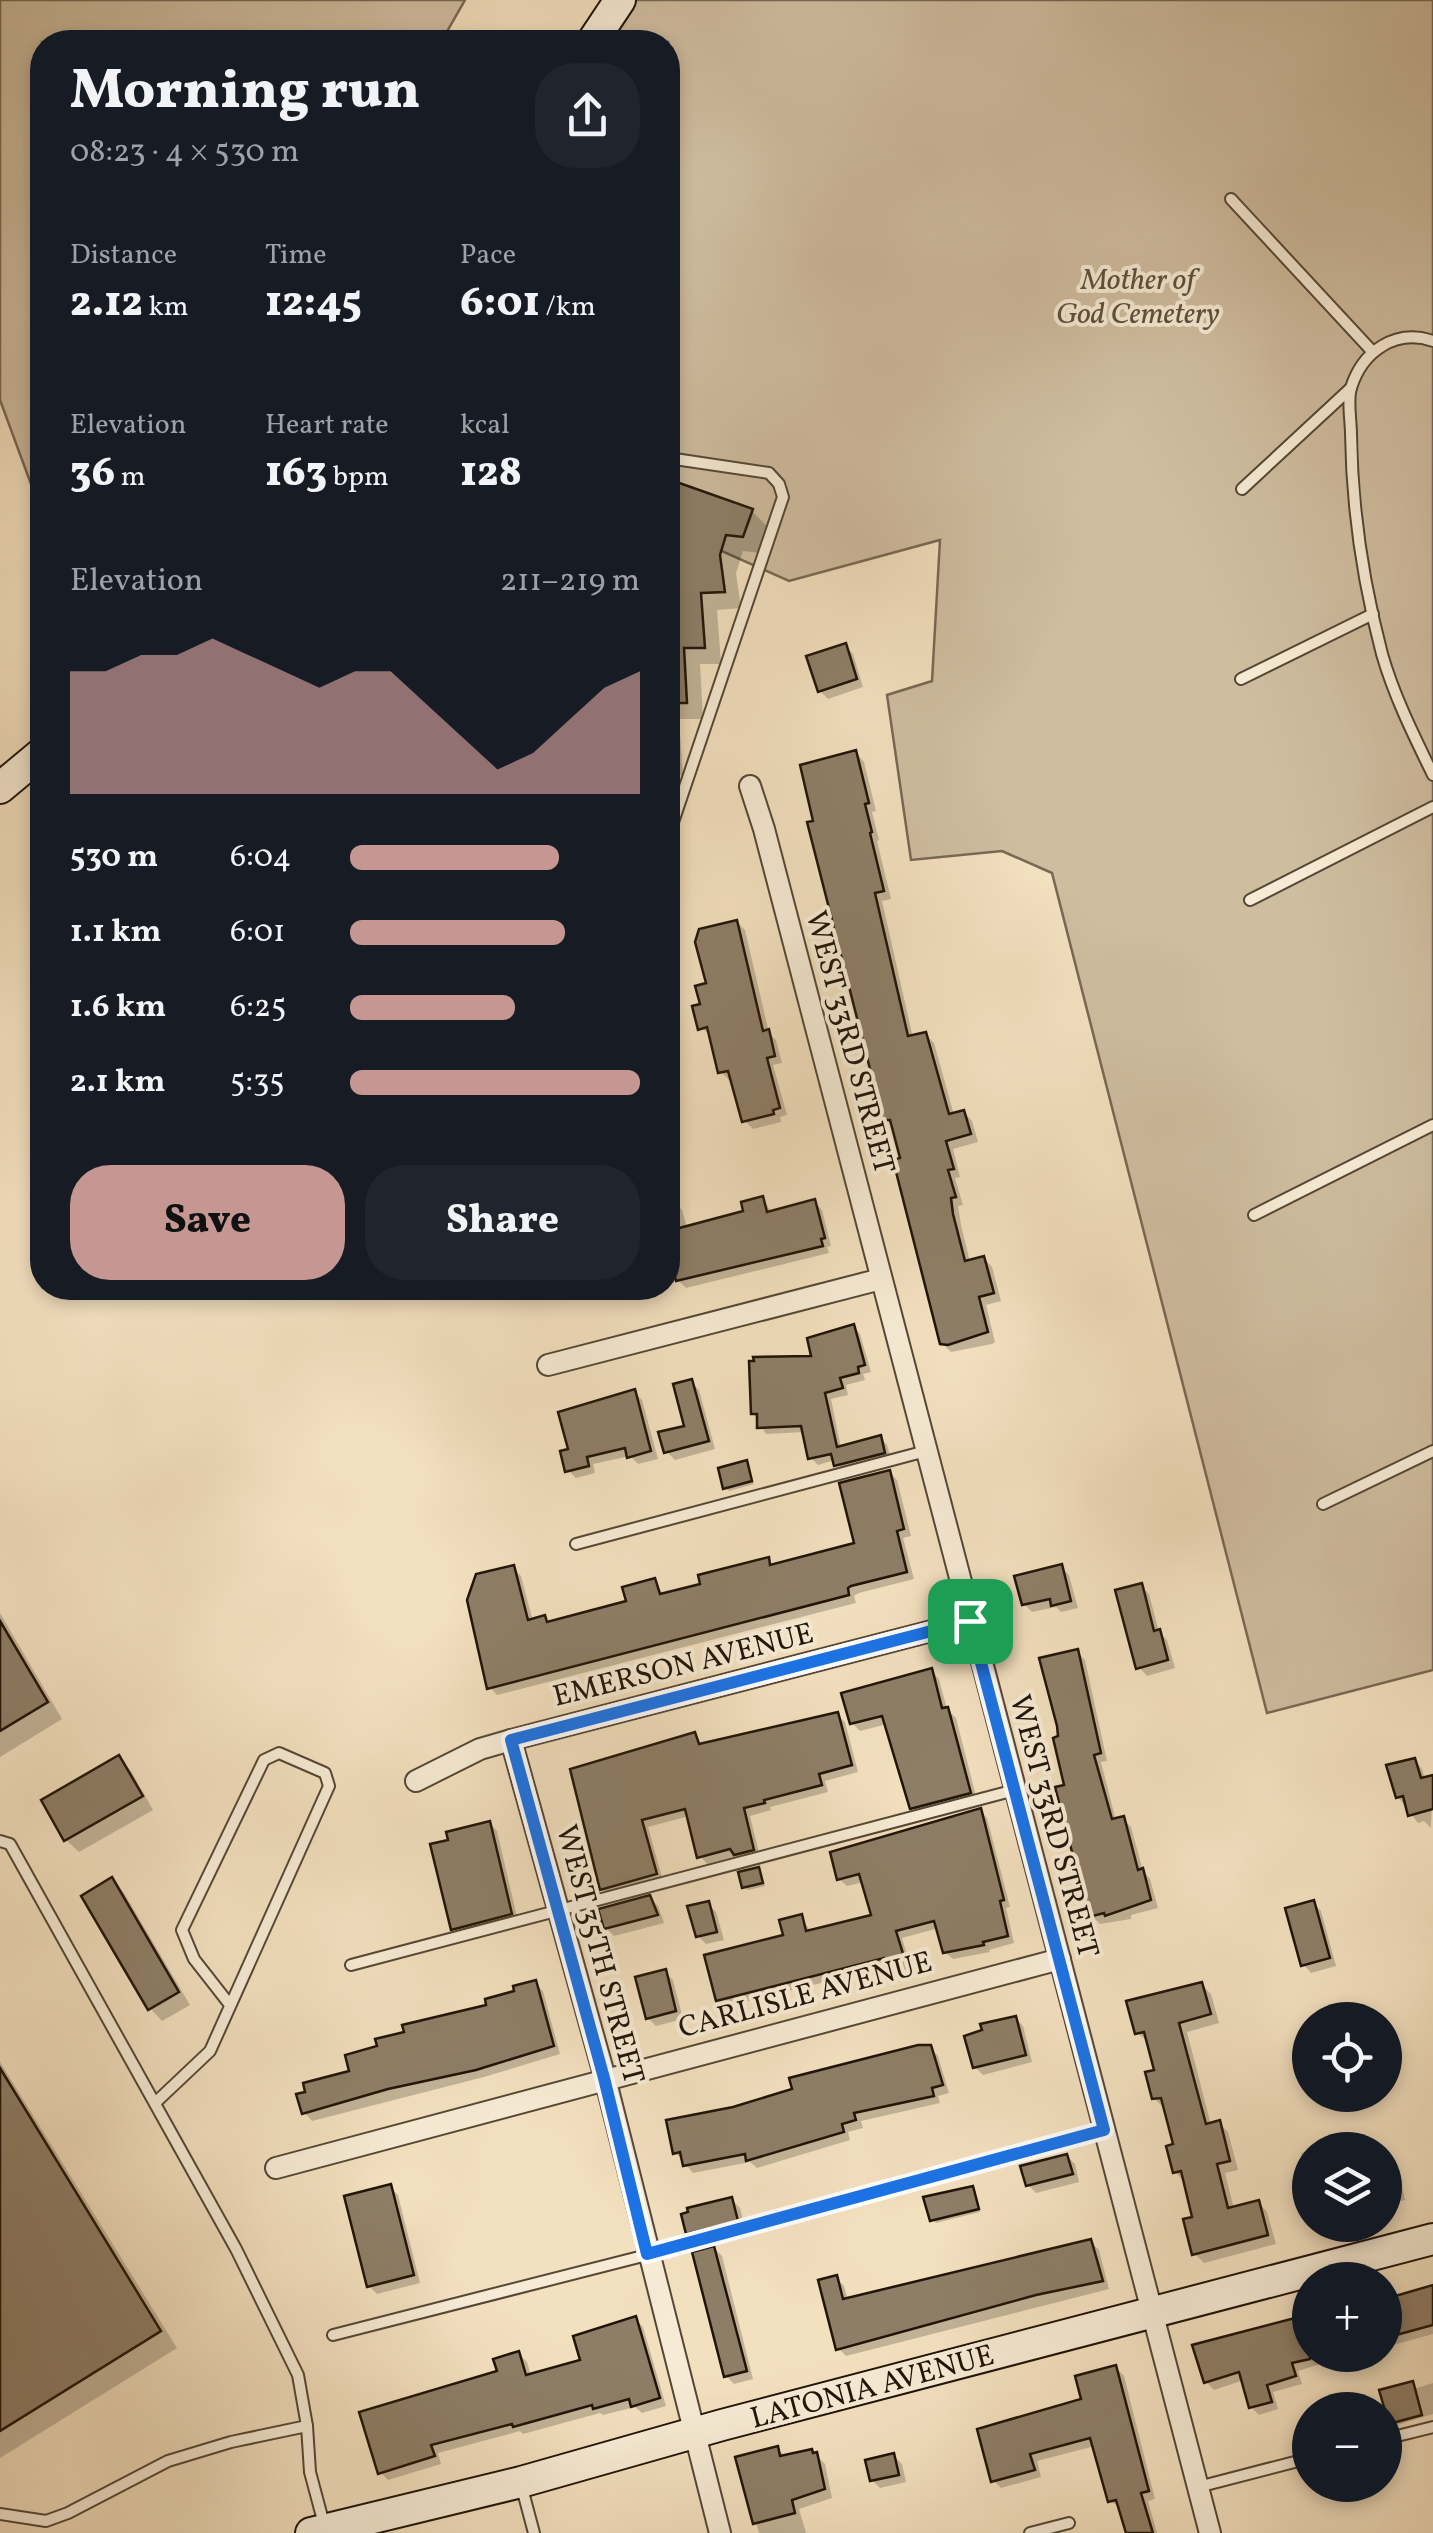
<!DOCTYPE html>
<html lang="en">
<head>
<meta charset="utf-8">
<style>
  body { margin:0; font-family:Vollkorn,serif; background:#20242c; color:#f1f3f6; height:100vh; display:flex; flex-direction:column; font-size:38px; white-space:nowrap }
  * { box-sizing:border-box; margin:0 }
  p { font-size:32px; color:#9ea1a6 }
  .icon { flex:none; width:55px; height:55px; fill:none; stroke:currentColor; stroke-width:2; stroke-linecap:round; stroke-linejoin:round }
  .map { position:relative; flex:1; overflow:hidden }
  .drawer { position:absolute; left:30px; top:30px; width:650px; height:1270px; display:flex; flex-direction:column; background:#171b24; border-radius:40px; box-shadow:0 5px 15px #0003 }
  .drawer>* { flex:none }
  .controls { position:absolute; left:1292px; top:2002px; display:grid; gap:20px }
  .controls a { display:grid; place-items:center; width:110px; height:110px; border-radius:50%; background:#171b24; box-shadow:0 5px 15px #0003; font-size:50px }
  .pin { position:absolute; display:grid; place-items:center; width:85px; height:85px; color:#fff; margin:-42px; border-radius:20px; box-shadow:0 5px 15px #0006 }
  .round { display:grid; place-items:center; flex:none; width:105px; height:105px; border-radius:40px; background:#20242c }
  .headline { display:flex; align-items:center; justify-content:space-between; height:170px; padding:0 40px }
  h1 { font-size:55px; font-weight:800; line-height:75px }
  .figures { display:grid; grid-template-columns:repeat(3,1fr); gap:15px; height:170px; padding:10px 40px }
  .figures div { display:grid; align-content:center }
  .figures b { font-size:42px; font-weight:800 }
  .figures small { font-size:28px; font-weight:400 }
  .figures p { font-size:28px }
  .chart { height:280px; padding:20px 40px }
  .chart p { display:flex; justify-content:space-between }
  .chart svg { width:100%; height:180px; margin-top:10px; fill:#c59692; opacity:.7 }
  .primary-button { display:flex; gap:20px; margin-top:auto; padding:20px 40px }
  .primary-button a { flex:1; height:115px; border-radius:40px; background:#c59692; color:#111; font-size:40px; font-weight:800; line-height:115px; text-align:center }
  .primary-button a+a { background:#20242c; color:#f1f3f6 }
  ul { padding:0 40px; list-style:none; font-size:32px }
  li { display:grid; grid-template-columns:160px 120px 1fr; align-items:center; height:75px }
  li i { height:25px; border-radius:12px; background:#c59692 }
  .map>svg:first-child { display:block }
  .green { fill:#cfbda0; stroke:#786854; stroke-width:2.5 }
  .shadow { fill:#0003 }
  .building { fill:#8e7e67; stroke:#201407; stroke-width:2.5 }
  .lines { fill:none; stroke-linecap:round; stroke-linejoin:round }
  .lane-casing { stroke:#554735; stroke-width:14 }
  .street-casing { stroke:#554735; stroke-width:24 }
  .secondary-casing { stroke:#201407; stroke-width:34 }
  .lane { stroke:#f7ebd5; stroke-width:10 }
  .street { stroke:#f7ebd5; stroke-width:20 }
  .secondary { stroke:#f7ebd5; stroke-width:30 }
  .route-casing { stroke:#fff; stroke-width:20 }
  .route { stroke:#1a73e8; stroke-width:12 }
  .labels { text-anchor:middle; stroke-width:8; stroke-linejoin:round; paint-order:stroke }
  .park-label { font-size:30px; font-style:italic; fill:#5d4f3d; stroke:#f7ebd5 }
  .street-label { font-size:30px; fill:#201407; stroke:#f7ebd5 }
</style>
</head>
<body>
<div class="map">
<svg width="1433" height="2533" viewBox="0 0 1433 2533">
  <rect width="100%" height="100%" fill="#f3e0bf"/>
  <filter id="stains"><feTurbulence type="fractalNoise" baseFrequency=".002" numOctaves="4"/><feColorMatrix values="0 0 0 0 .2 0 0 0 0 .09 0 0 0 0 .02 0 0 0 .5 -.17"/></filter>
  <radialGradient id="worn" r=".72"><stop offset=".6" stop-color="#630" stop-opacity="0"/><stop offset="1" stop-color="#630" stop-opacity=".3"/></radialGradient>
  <!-- green -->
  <g class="green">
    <polygon points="0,0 465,0 441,42 42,42 42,514 0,400"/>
    <polygon points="620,0 1433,0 1433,1670 1267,1713 1052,873 1002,851 911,860 887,695 932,681 940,540 789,581 668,527 668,42 592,42"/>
  </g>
  <!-- shadow -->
  <g class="shadow">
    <polygon points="668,482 752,511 769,528 760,553 743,551 736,573 741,608 717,610 721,664 700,664 703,719 679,719 683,775 668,776"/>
    <polygon points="845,646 853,654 863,687 828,699 820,691"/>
    <polygon points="856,753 864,762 876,811 872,812 879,840 877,841 891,899 882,901 913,1038 925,1034 934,1043 954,1115 964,1112 972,1121 978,1142 953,1149 960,1177 955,1178 963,1205 958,1206 961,1225 970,1262 984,1258 992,1267 1001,1301 986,1305 995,1342 992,1344 951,1352 942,1343 903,1160 894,1128 885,1118 816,823"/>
    <polygon points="737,922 745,930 769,1033 776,1040 782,1063 773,1065 787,1115 780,1117 781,1122 753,1129 745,1121 733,1079 729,1080 721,1072 712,1036 701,1028 709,985"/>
    <polygon points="763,1199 772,1213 814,1202 822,1210 831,1246 827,1247 829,1253 686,1288 678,1280 668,1240 668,1203 674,1202 682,1210 687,1228 746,1213"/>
    <polygon points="854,1327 860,1334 871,1372 863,1374 865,1380 846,1385 848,1395 831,1399 841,1448 880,1438 887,1445 891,1459 844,1472 835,1460 818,1465 811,1458 805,1432 766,1434 753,1413"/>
    <polygon points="691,1382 699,1390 715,1449 675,1460 667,1452 687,1428"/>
    <polygon points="634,1392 642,1400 658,1459 638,1464 630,1456 593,1464 595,1473 576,1478 568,1470 571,1451"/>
    <polygon points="746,1463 754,1484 729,1491 725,1487"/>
    <polygon points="889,1472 897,1480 911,1536 903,1538 914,1579 859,1593 854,1596 856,1603 497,1695 490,1687 513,1568 521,1576 533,1621 544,1618 550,1623 629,1603 655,1581 664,1596 703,1585 768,1560 774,1566 857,1544"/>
    <polygon points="1061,1567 1069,1575 1078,1608 1061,1612 1056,1607 1032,1612 1024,1604"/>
    <polygon points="1141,1586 1149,1594 1159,1632 1167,1640 1175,1668 1147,1676 1139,1667"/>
    <polygon points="0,1613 62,1719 0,1757"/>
    <polygon points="1077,1652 1085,1660 1107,1761 1101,1762 1116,1821 1123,1819 1131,1827 1143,1871 1150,1879 1158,1908 1131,1915 1131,1919 1100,1924 1092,1916 1061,1738"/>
    <polygon points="931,1671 939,1679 947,1709 956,1718 977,1800 920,1815 912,1807 887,1724 860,1731 852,1723"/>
    <polygon points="837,1715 845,1722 858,1772 825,1781 828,1792 770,1807 771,1810 750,1816 760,1857 744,1861 738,1856 707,1864 700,1856 689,1816 648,1827 663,1881 610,1897 602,1889 573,1771 695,1734 703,1746"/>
    <polygon points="119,1758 131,1771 153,1810 79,1852 66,1840"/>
    <polygon points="1414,1760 1422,1769 1425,1779 1433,1777 1431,1828 1424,1821 1418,1823 1398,1797"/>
    <polygon points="980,1811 987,1818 1010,1907 1006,1908 1014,1943 989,1950 990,1952 953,1959 945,1952 939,1928 902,1938 911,1968 896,1972 890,1966 725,2007 718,2000 786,1936 801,1917 811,1932 874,1917 864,1882 847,1886 839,1879"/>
    <polygon points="489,1823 497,1831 518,1921 461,1936 453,1928 451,1841"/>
    <polygon points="758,1869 765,1886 748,1890 745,1887"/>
    <polygon points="112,1880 124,1893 190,2005 162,2021 150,2008"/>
    <polygon points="649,1898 658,1906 664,1923 614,1936 606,1928"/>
    <polygon points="1313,1903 1321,1911 1336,1966 1311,1973 1303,1964"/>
    <polygon points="708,1904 716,1912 724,1940 706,1944 698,1936"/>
    <polygon points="665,1972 673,1980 683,2019 656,2026 648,2018"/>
    <polygon points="535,1983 543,1991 560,2054 484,2077 312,2121 304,2112 352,2073"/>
    <polygon points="1202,1985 1211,1994 1219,2023 1187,2032 1211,2125 1219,2123 1228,2132 1238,2170 1225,2173 1234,2209 1258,2202 1267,2212 1276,2244 1204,2263 1195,2254 1195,2219 1184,2181 1175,2172 1176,2146 1164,2108 1154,2098 1157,2072 1149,2042 1137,2033"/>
    <polygon points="1015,2018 1023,2026 1032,2062 983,2075 975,2067"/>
    <polygon points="930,2048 938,2056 949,2093 938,2096 940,2103 861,2121 863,2128 848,2132 850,2140 757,2168 750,2162 693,2173 675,2152 734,2109"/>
    <polygon points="0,2062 177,2348 0,2458"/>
    <polygon points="1310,2151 1310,2191 1301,2153"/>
    <polygon points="1385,2155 1398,2168 1405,2200 1385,2204"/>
    <polygon points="1067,2156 1075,2164 1079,2182 1036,2193 1028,2185"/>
    <polygon points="390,2187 398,2195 420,2283 377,2294 369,2286"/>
    <polygon points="972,2189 980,2212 936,2223 933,2220"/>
    <polygon points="732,2200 740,2208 745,2229 698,2242 690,2233 684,2216"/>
    <polygon points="1091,2242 1099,2250 1109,2289 846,2356 838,2348 836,2278 844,2286 848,2300"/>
    <polygon points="714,2248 722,2256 753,2379 734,2384 726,2376"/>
    <polygon points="1433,2289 1433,2334 1386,2347 1385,2294 1391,2292 1397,2298"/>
    <polygon points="1310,2318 1310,2355 1349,2355 1298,2371 1302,2384 1273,2392 1278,2409 1259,2415 1251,2407 1244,2380 1214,2390 1206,2382"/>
    <polygon points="635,2319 643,2327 666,2406 642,2413 635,2407 603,2415 600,2413 523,2434 520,2431 438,2453 441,2464 388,2480 380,2472 519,2354 527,2362 531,2376 583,2362"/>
    <polygon points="1116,2368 1124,2376 1155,2499 1148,2501 1157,2533 1128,2533 1121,2508 1110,2501 1095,2446 1037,2461 1041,2477 1001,2488 993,2480"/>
    <polygon points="1433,2383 1433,2414 1394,2426 1391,2423 1412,2384 1417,2388"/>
    <polygon points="777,2448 786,2457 816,2455 825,2464 832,2498 799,2509 806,2533 759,2533 738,2458"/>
    <polygon points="894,2456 902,2464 906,2482 880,2488 872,2480"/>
    <polygon points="1344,2485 1374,2485 1376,2493 1351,2500"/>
  </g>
  <!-- building -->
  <g class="building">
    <polygon points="668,479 753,509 743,537 726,535 720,555 725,592 701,593 705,648 684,648 687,703 668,703"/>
    <polygon points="846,643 857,679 818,692 806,656"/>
    <polygon points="856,750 869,803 865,804 872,832 870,833 884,891 875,893 908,1036 926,1032 949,1114 964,1110 971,1134 946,1141 954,1169 948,1170 956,1197 951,1198 953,1214 965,1261 984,1256 994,1293 979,1297 988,1332 948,1345 940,1344 893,1160 900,1158 890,1120 883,1120 807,822 813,821 800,765"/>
    <polygon points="737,920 763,1031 769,1029 775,1056 767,1058 780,1108 773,1110 774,1114 742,1122 728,1071 718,1073 707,1027 698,1030 692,1006 700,1004 695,986 706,983 695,942 699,929"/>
    <polygon points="763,1196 767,1212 815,1199 825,1238 821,1239 823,1246 676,1281 668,1250 668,1231 743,1211 741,1202"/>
    <polygon points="854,1324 865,1365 858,1367 859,1373 840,1378 843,1388 825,1393 837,1447 881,1435 885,1453 834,1466 831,1454 808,1459 801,1426 757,1428 757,1414 751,1414 749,1361 754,1361 753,1357 811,1356 807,1338"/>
    <polygon points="692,1379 709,1441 664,1453 658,1432 684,1426 673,1384"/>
    <polygon points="635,1389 651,1451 627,1458 625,1448 587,1457 589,1466 565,1472 560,1451 568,1449 558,1412"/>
    <polygon points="747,1460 752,1481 723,1489 718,1468"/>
    <polygon points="890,1470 904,1529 897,1531 907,1572 851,1586 848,1588 849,1595 487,1689 467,1600 476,1574 514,1565 528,1620 545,1615 547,1622 626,1601 622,1587 655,1578 660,1594 700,1584 698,1575 769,1557 770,1565 854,1543 839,1483"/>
    <polygon points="1062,1564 1071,1601 1051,1606 1050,1599 1022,1605 1014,1576"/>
    <polygon points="1142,1583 1154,1631 1160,1629 1168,1660 1136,1669 1115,1590"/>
    <polygon points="0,1621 48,1702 0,1731"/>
    <polygon points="1078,1649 1101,1753 1094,1755 1112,1819 1124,1816 1138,1870 1143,1868 1151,1900 1105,1916 1104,1913 1089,1917 1055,1787 1064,1785 1053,1738 1058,1736 1057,1726 1039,1658"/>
    <polygon points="932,1668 942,1708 948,1707 971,1793 910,1809 882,1716 850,1724 841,1693"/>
    <polygon points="838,1712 852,1765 819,1774 822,1785 764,1800 765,1803 744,1808 754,1850 734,1855 730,1849 697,1858 685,1809 642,1820 657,1874 600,1890 570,1769 695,1732 699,1744"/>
    <polygon points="119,1755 143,1796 64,1841 41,1800"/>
    <polygon points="1415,1758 1421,1778 1433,1775 1433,1809 1408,1816 1403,1796 1396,1798 1386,1765"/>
    <polygon points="981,1808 1004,1900 1000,1901 1008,1936 983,1942 984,1945 943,1953 934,1921 896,1931 905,1960 886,1966 884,1958 716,2001 704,1955 783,1935 779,1920 802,1914 806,1931 871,1915 859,1874 837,1880 830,1852"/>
    <polygon points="490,1821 512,1914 451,1930 430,1844 448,1840 446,1832"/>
    <polygon points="759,1867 763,1883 742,1888 738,1872"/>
    <polygon points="112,1877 179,1992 148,2010 81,1896"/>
    <polygon points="650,1895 658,1915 604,1929 598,1909"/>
    <polygon points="1314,1900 1330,1958 1301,1966 1285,1908"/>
    <polygon points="709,1901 717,1932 696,1937 687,1906"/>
    <polygon points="666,1969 676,2011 646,2019 635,1977"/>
    <polygon points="536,1980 554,2046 476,2070 388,2089 302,2114 296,2094 305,2092 303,2083 349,2071 345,2055 377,2046 375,2039 404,2032 402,2025 486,2005 485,1999 514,1991 513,1986"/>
    <polygon points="1202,1982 1211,2014 1179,2023 1188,2057 1206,2124 1220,2120 1230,2161 1217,2164 1228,2208 1259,2200 1268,2235 1192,2255 1183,2219 1192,2217 1181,2171 1173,2173 1166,2146 1173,2144 1161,2098 1152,2099 1145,2072 1154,2070 1144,2032 1135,2034 1126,2001"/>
    <polygon points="1016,2016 1026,2055 973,2068 964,2036 982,2030 980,2024"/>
    <polygon points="918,2045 931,2045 943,2085 932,2088 934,2096 854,2113 856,2120 842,2124 844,2132 746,2161 745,2154 683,2166 680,2152 673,2154 666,2120 733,2107 792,2089 789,2078"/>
    <polygon points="0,2068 161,2331 0,2431"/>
    <polygon points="1067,2154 1073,2174 1026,2186 1020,2166"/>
    <polygon points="391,2184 414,2275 367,2287 344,2196"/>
    <polygon points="973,2186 979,2209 930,2221 923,2197"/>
    <polygon points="732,2197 738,2221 686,2234 681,2214 688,2212 687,2208"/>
    <polygon points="1091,2239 1103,2281 1036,2295 836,2350 818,2280 837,2275 843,2299"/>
    <polygon points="714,2246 747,2371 724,2377 692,2252"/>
    <polygon points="1433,2285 1433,2325 1385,2338 1385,2299"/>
    <polygon points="1310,2314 1310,2359 1292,2363 1296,2376 1267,2385 1272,2402 1249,2408 1239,2372 1204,2383 1192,2345"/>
    <polygon points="636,2316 660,2398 631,2407 629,2399 593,2409 592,2405 513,2427 512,2424 431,2445 435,2456 378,2474 359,2412 497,2371 493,2359 519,2351 526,2375 580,2360 573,2336"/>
    <polygon points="1116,2365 1149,2491 1141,2493 1153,2533 1126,2533 1116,2500 1108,2502 1090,2438 1030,2454 1035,2470 991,2482 977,2429 1081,2399 1075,2376"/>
    <polygon points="1413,2381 1422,2415 1389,2424 1379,2390"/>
    <polygon points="778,2446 780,2456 812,2449 813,2453 817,2452 825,2489 792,2500 795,2513 753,2524 735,2457"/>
    <polygon points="894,2453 899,2475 870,2481 865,2460"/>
  </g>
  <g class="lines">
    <defs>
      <g id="lane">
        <polyline points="1231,199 1371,350"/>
        <path d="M1433,341C1395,328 1362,352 1351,388C1347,401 1351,420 1351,434C1352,509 1363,582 1382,654C1394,696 1414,736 1433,775"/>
        <polyline points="668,458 769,473 779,484 783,497 668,837"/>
        <polyline points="1242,489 1351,388"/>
        <polyline points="1241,679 1373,614"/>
        <polyline points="1250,900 1433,807"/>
        <polyline points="1254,1215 1433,1125"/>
        <polyline points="1323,1504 1433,1451"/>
        <polyline points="576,1544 926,1451"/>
        <polyline points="0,1841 10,1844 236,2249 298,2375 307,2426 310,2472 325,2528"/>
        <polyline points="351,1965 1015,1790"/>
        <polyline points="155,2103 210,2051 329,1786 325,1773 279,1753 264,1760 182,1930 194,1959 230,2005"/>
        <polyline points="333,2335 647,2255 1104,2130"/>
        <polyline points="1385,2439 1433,2427"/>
        <polyline points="1198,2487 1310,2458"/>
        <polyline points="522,2488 534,2533"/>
        <polyline points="0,2514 46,2521 68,2513 168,2461 231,2442 307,2426"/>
        <polyline points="1030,2533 1069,2523"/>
      </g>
      <g id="street">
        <polyline points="750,786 764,829 1210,2533"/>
        <polyline points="548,1365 881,1279"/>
        <polyline points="511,1740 605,2078 720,2533"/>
        <polyline points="416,1781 480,1749 511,1740 970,1621"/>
        <polyline points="276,2168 1060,1959"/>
      </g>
      <g id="secondary">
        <polyline points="592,42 620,0"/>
        <polyline points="0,788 42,753"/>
        <polyline points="311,2533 521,2482 722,2425 1433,2239"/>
      </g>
    </defs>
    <!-- lane casing -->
    <use href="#lane" class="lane-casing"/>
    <!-- street casing -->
    <use href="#street" class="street-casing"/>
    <!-- secondary casing -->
    <use href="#secondary" class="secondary-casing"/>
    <!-- lane -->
    <use href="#lane" class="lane"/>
    <!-- street -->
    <use href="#street" class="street"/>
    <!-- secondary -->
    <use href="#secondary" class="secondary"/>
  </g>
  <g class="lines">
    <defs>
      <polygon id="route" points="970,1621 1104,2130 647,2254 604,2078 511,1740"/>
    </defs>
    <!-- route casing -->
    <use href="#route" class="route-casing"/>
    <!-- route -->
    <use href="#route" class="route"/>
  </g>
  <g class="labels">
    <!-- park labels -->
    <g class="park-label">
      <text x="1138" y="289">Mother of<tspan x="1138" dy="34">God Cemetery</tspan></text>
    </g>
    <!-- street labels -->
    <g class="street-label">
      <text transform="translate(851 1042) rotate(75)" y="10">WEST 33RD STREET</text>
      <text transform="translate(683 1664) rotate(-14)" y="10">EMERSON AVENUE</text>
      <text transform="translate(1055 1826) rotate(75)" y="10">WEST 33RD STREET</text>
      <text transform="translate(601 1954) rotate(75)" y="10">WEST 35TH STREET</text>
      <text transform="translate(805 1994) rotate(-15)" y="10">CARLISLE AVENUE</text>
      <text transform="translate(872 2386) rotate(-15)" y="10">LATONIA AVENUE</text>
    </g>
  </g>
  <rect width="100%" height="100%" filter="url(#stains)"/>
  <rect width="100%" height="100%" fill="url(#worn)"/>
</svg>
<div class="controls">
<a><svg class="icon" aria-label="locate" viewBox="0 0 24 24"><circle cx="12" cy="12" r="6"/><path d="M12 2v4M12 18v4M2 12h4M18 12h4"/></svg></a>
<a><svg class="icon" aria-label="layers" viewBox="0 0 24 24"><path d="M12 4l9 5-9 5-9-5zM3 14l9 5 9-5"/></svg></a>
<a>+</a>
<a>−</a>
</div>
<div class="pin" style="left:970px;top:1621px;background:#1e9e55"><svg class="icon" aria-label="arrive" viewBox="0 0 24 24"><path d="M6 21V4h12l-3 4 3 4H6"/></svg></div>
<section class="drawer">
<div class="headline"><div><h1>Morning run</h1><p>08:23 · 4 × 530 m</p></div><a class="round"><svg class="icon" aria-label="share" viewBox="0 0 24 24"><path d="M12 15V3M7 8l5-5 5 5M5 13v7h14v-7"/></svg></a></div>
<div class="figures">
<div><p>Distance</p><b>2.12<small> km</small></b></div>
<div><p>Time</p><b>12:45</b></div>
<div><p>Pace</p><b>6:01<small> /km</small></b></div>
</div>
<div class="figures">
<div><p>Elevation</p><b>36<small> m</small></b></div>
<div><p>Heart rate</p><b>163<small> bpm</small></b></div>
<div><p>kcal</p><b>128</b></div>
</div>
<div class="chart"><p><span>Elevation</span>211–219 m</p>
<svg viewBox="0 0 160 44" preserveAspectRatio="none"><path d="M0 44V14L10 14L20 10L30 10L40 6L50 10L60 14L70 18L80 14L90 14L100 22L110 30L120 38L130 34L140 26L150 18L160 14V44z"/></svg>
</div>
<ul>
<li><b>530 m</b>6:04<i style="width:72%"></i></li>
<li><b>1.1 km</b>6:01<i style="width:74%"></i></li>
<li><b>1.6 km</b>6:25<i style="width:57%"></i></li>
<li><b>2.1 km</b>5:35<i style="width:100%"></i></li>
</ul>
<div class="primary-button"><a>Save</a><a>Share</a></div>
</section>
</div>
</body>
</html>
